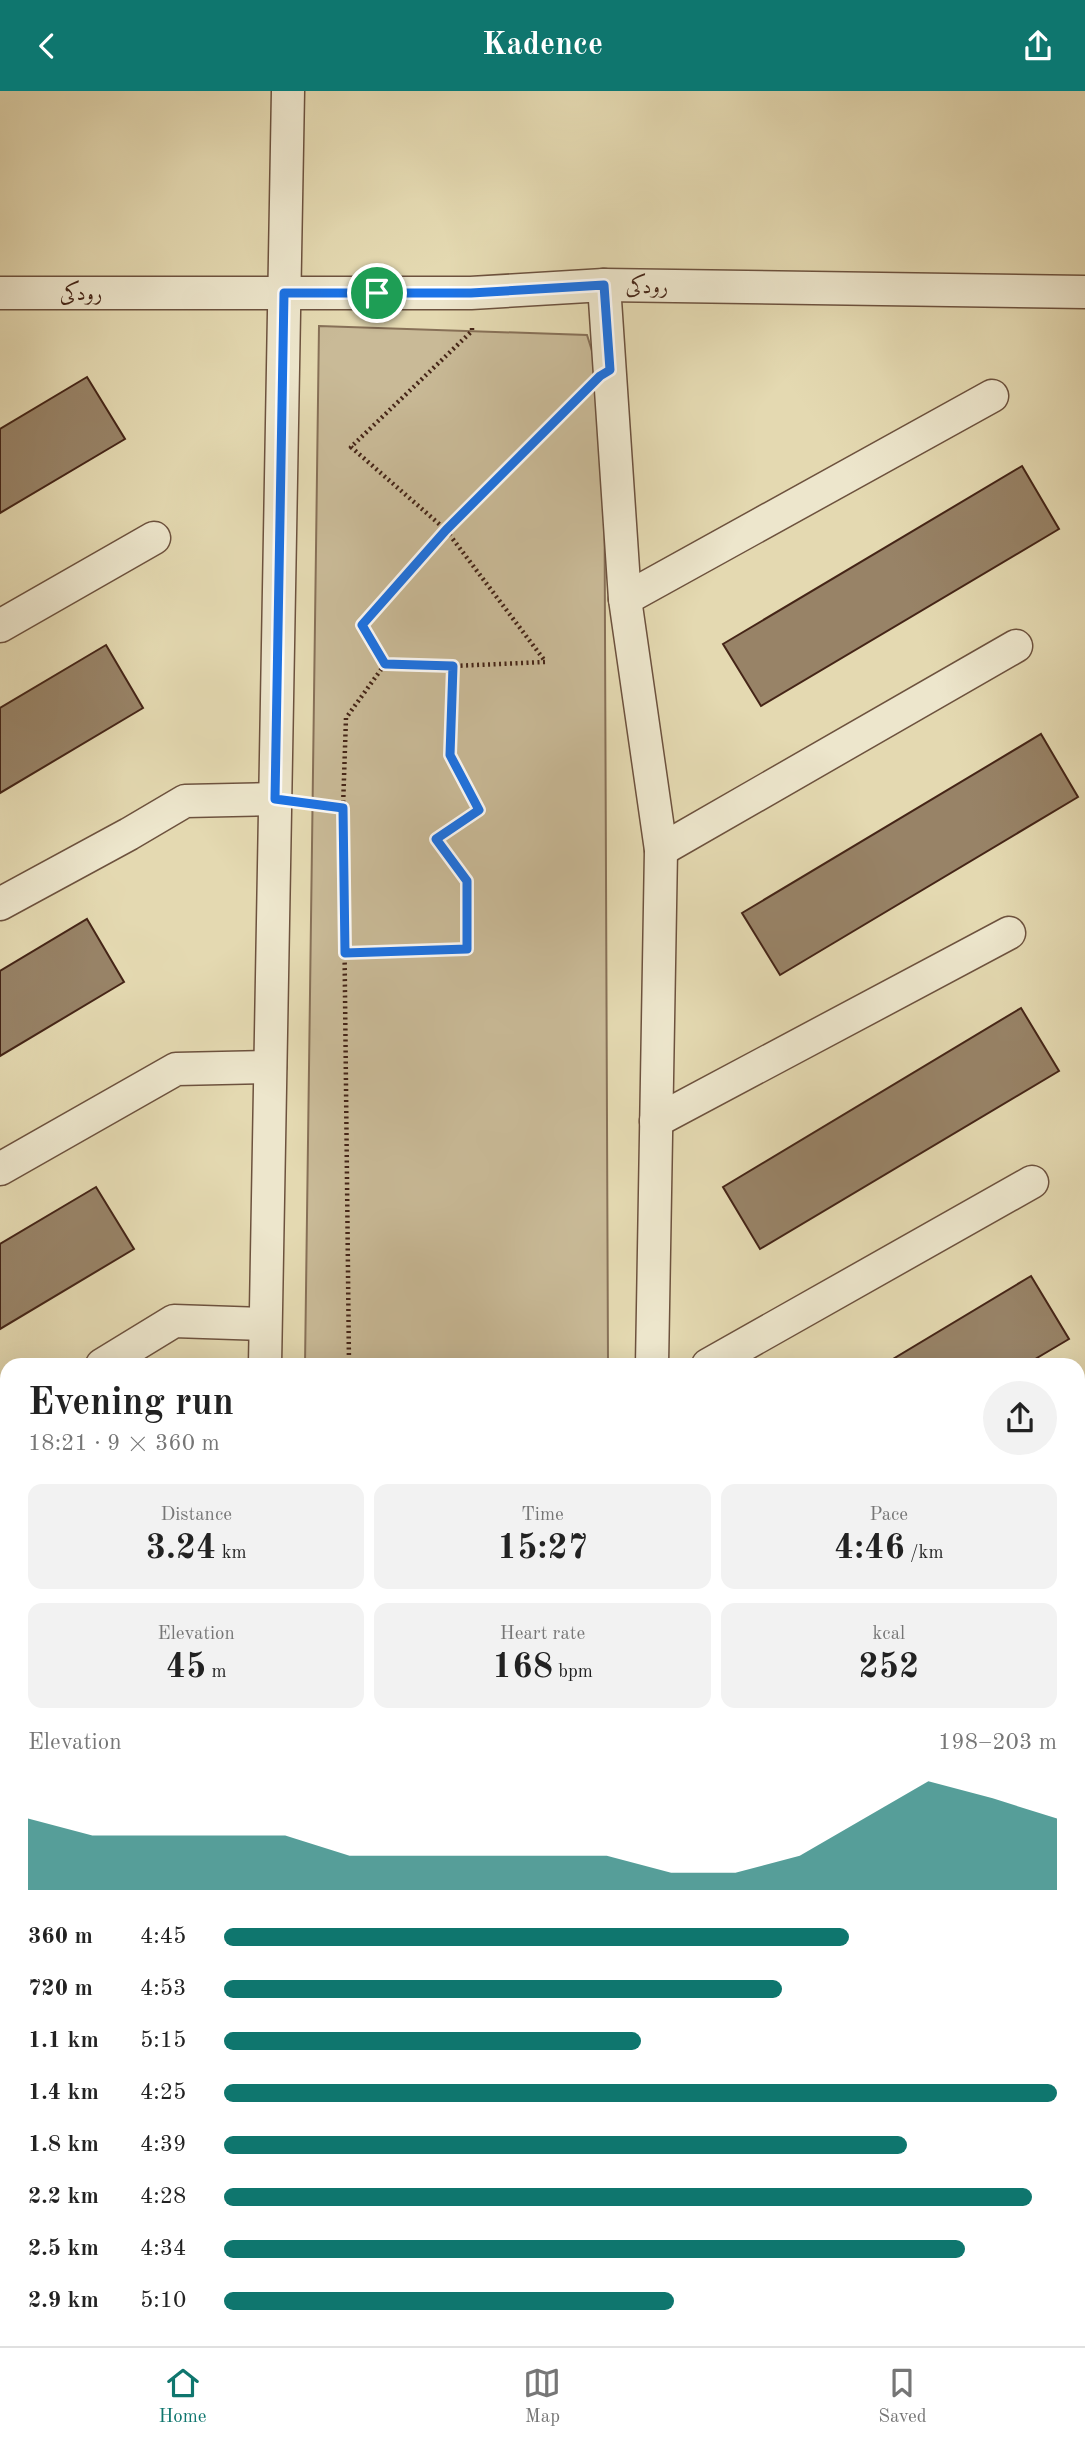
<!DOCTYPE html>
<html lang="en">
<head>
<meta charset="utf-8">
<style>
  body { margin:0; font-family:"Old Standard TT",Amiri,serif; background:#f2f2f2; color:#222; height:100vh; display:flex; flex-direction:column; font-size:26px; white-space:nowrap }
  * { box-sizing:border-box; margin:0 }
  p { font-size:23px; color:#767676 }
  .icon { flex:none; width:38px; height:38px; fill:none; stroke:currentColor; stroke-width:2; stroke-linecap:round; stroke-linejoin:round }
  .map { position:relative; flex:1; overflow:hidden }
  .panel { position:absolute; left:0px; top:1267px; width:1085px; height:989px; display:flex; flex-direction:column; background:#fff; border-radius:21px 21px 0 0; box-shadow:0 7px 28px #0002 }
  .panel>* { flex:none }
  .pin { position:absolute; display:grid; place-items:center; width:60px; height:60px; color:#fff; margin:-30px; border:4px solid #fff; border-radius:50%; box-shadow:0 2px 7px #0007 }
  .round { display:grid; place-items:center; flex:none; width:74px; height:74px; border-radius:37px; background:#f2f2f2 }
  .headline { display:flex; align-items:center; justify-content:space-between; height:119px; padding:0 28px }
  h1 { font-size:38px; font-weight:800; line-height:52px }
  .metrics { display:grid; grid-template-columns:repeat(3,1fr); gap:10px; height:119px; padding:7px 28px }
  .metrics div { display:grid; align-content:center; border-radius:14px; background:#f2f2f2; text-align:center }
  .metrics b { font-size:35px; font-weight:800 }
  .metrics small { font-size:19px; font-weight:400 }
  .metrics p { font-size:19px }
  .chart { height:196px; padding:14px 28px }
  .chart p { display:flex; justify-content:space-between }
  .chart svg { width:100%; height:126px; margin-top:7px; fill:#0f766e; opacity:.7 }
  ul { padding:0 28px; list-style:none; font-size:23px }
  li { display:grid; grid-template-columns:112px 84px 1fr; align-items:center; height:52px }
  li i { height:18px; border-radius:9px; background:#0f766e }
  header { display:flex; justify-content:space-between; align-items:center; height:91px; padding:0 28px; background:#0f766e; color:#fff; font-size:32px; font-weight:800 }
  .menu { display:flex; justify-content:space-around; align-items:center; height:98px; border-top:2px solid #e0e0e0; background:#fff; font-size:19px; color:#767676 }
  .menu a { display:grid; justify-items:center; gap:4px }
  .menu .active { color:#0f766e }
  .map>svg:first-child { display:block }
  .green { fill:#c9ba97; stroke:#877057; stroke-width:2 }
  .building { fill:#988367; stroke:#452517; stroke-width:2 }
  .lines { fill:none; stroke-linecap:round; stroke-linejoin:round }
  .street-casing { stroke:#6d523e; stroke-width:35 }
  .secondary-casing { stroke:#452517; stroke-width:42 }
  .path { stroke:#452517; stroke-width:4.5; stroke-dasharray:2 3.5; stroke-linecap:butt }
  .street { stroke:#ede6cc; stroke-width:32 }
  .secondary { stroke:#ede6cc; stroke-width:38 }
  .route-casing { stroke:#fff; stroke-width:14 }
  .route { stroke:#1a73e8; stroke-width:9 }
  .labels { text-anchor:middle; stroke-width:6; stroke-linejoin:round; paint-order:stroke }
  .street-label { font-size:21px; fill:#452517; stroke:#ede6cc }
</style>
</head>
<body>
<header><svg class="icon" aria-label="back" viewBox="0 0 24 24"><path d="M15 5l-7 7 7 7"/></svg>Kadence<svg class="icon" aria-label="share" viewBox="0 0 24 24"><path d="M12 15V3M7 8l5-5 5 5M5 13v7h14v-7"/></svg></header>
<div class="map">
<svg width="1085" height="2255" viewBox="0 0 1085 2255">
  <rect width="100%" height="100%" fill="#e4d9b1"/>
  <filter id="stains"><feTurbulence type="fractalNoise" baseFrequency=".00286" numOctaves="4"/><feColorMatrix values="0 0 0 0 .2 0 0 0 0 .09 0 0 0 0 .02 0 0 0 .5 -.17"/></filter>
  <radialGradient id="worn" r=".72"><stop offset=".6" stop-color="#630" stop-opacity="0"/><stop offset="1" stop-color="#630" stop-opacity=".3"/></radialGradient>
  <!-- green -->
  <polygon class="green" points="319,235 587,244 604,298 608,1274 305,1274"/>
  <!-- building -->
  <g class="building">
    <polygon points="87,286 125,348 0,422 0,338"/>
    <polygon points="1022,375 1059,438 761,615 723,553"/>
    <polygon points="106,554 143,617 0,702 0,617"/>
    <polygon points="1041,643 1078,706 780,884 742,822"/>
    <polygon points="87,828 124,891 0,965 0,880"/>
    <polygon points="1021,917 1059,980 760,1158 723,1096"/>
    <polygon points="96,1096 134,1158 0,1238 0,1153"/>
    <polygon points="1031,1185 1069,1248 1025,1274 883,1274"/>
    <polygon points="7,1408 7,1492 0,1497 0,1412"/>
    <polygon points="7,1664 7,1748 0,1753 0,1668"/>
    <polygon points="1085,2232 1085,2255 1046,2255 1057,2249 1078,2249 1078,2236"/>
    <polygon points="166,2249 309,2249 298,2255 156,2255"/>
  </g>
  <g class="lines">
    <defs>
      <g id="street">
        <polyline points="604,194 625,508 661,759 652,1274"/>
        <polyline points="0,202 471,202 604,194 1085,201"/>
        <polyline points="625,508 992,305"/>
        <polyline points="0,535 154,447"/>
        <polyline points="661,759 1016,555"/>
        <polyline points="0,813 129,743 185,710 275,708"/>
        <polyline points="656,1030 1009,842"/>
        <polyline points="0,1078 176,978 270,976"/>
        <polyline points="102,1274 174,1230 265,1233"/>
        <polyline points="265,1274 288,0"/>
        <polyline points="708,1274 1032,1091"/>
        <polyline points="0,1331 7,1327"/>
        <polyline points="0,1595 7,1591"/>
        <polyline points="1078,2200 1085,2196"/>
      </g>
      <g id="secondary">
        <polyline points="1078,2018 1085,2018"/>
        <polyline points="0,2020 7,2020"/>
        <polyline points="0,2076 1,2255"/>
      </g>
    </defs>
    <!-- street casing -->
    <use href="#street" class="street-casing"/>
    <!-- secondary casing -->
    <use href="#secondary" class="secondary-casing"/>
    <!-- path -->
    <g class="path">
      <polyline points="472,237 472,240 351,356 446,439 545,570"/>
      <polyline points="545,571 453,575 385,573 362,533 446,439 577,308"/>
      <polyline points="311,712 343,717 349,1274"/>
      <polyline points="343,717 346,627 385,573"/>
      <polyline points="345,862 467,858 467,790 436,748 479,719 450,664 453,576"/>
    </g>
    <!-- street -->
    <use href="#street" class="street"/>
    <!-- secondary -->
    <use href="#secondary" class="secondary"/>
  </g>
  <g class="lines">
    <defs>
      <polygon id="route" points="604,194 610,279 600,285 446,439 362,534 385,573 453,575 450,664 479,719 436,748 467,790 467,858 345,862 343,717 275,708 284,202 471,202"/>
    </defs>
    <!-- route casing -->
    <use href="#route" class="route-casing"/>
    <!-- route -->
    <use href="#route" class="route"/>
  </g>
  <g class="labels">
    <!-- street labels -->
    <g class="street-label">
      <text transform="translate(647 195) rotate(1)" y="7">رودکی</text>
      <text x="81" y="209">رودکی</text>
    </g>
  </g>
  <rect width="100%" height="100%" filter="url(#stains)"/>
  <rect width="100%" height="100%" fill="url(#worn)"/>
</svg>
<div class="pin" style="left:377px;top:202px;background:#1e9e55"><svg class="icon" aria-label="arrive" viewBox="0 0 24 24"><path d="M6 21V4h12l-3 4 3 4H6"/></svg></div>
<section class="panel">
<div class="headline"><div><h1>Evening run</h1><p>18:21 · 9 × 360 m</p></div><a class="round"><svg class="icon" aria-label="share" viewBox="0 0 24 24"><path d="M12 15V3M7 8l5-5 5 5M5 13v7h14v-7"/></svg></a></div>
<div class="metrics">
<div><p>Distance</p><b>3.24<small> km</small></b></div>
<div><p>Time</p><b>15:27</b></div>
<div><p>Pace</p><b>4:46<small> /km</small></b></div>
</div>
<div class="metrics">
<div><p>Elevation</p><b>45<small> m</small></b></div>
<div><p>Heart rate</p><b>168<small> bpm</small></b></div>
<div><p>kcal</p><b>252</b></div>
</div>
<div class="chart"><p><span>Elevation</span>198–203 m</p>
<svg viewBox="0 0 160 44" preserveAspectRatio="none"><path d="M0 44V19L10 25L20 25L30 25L40 25L50 32L60 32L70 32L80 32L90 32L100 38L110 38L120 32L130 19L140 6L150 12L160 19V44z"/></svg>
</div>
<ul>
<li><b>360 m</b>4:45<i style="width:75%"></i></li>
<li><b>720 m</b>4:53<i style="width:67%"></i></li>
<li><b>1.1 km</b>5:15<i style="width:50%"></i></li>
<li><b>1.4 km</b>4:25<i style="width:100%"></i></li>
<li><b>1.8 km</b>4:39<i style="width:82%"></i></li>
<li><b>2.2 km</b>4:28<i style="width:97%"></i></li>
<li><b>2.5 km</b>4:34<i style="width:89%"></i></li>
<li><b>2.9 km</b>5:10<i style="width:54%"></i></li>
</ul>
</section>
</div>
<nav class="menu">
<a class="active"><svg class="icon" aria-label="home" viewBox="0 0 24 24"><path d="M3 11l9-7 9 7M6 9v11h12V9"/></svg>Home</a>
<a><svg class="icon" aria-label="map" viewBox="0 0 24 24"><path d="M3 6l6-2 6 2 6-2v14l-6 2-6-2-6 2zM9 4v14M15 6v14"/></svg>Map</a>
<a><svg class="icon" aria-label="saved" viewBox="0 0 24 24"><path d="M7 4h10v16l-5-4-5 4z"/></svg>Saved</a>
</nav>
</body>
</html>
